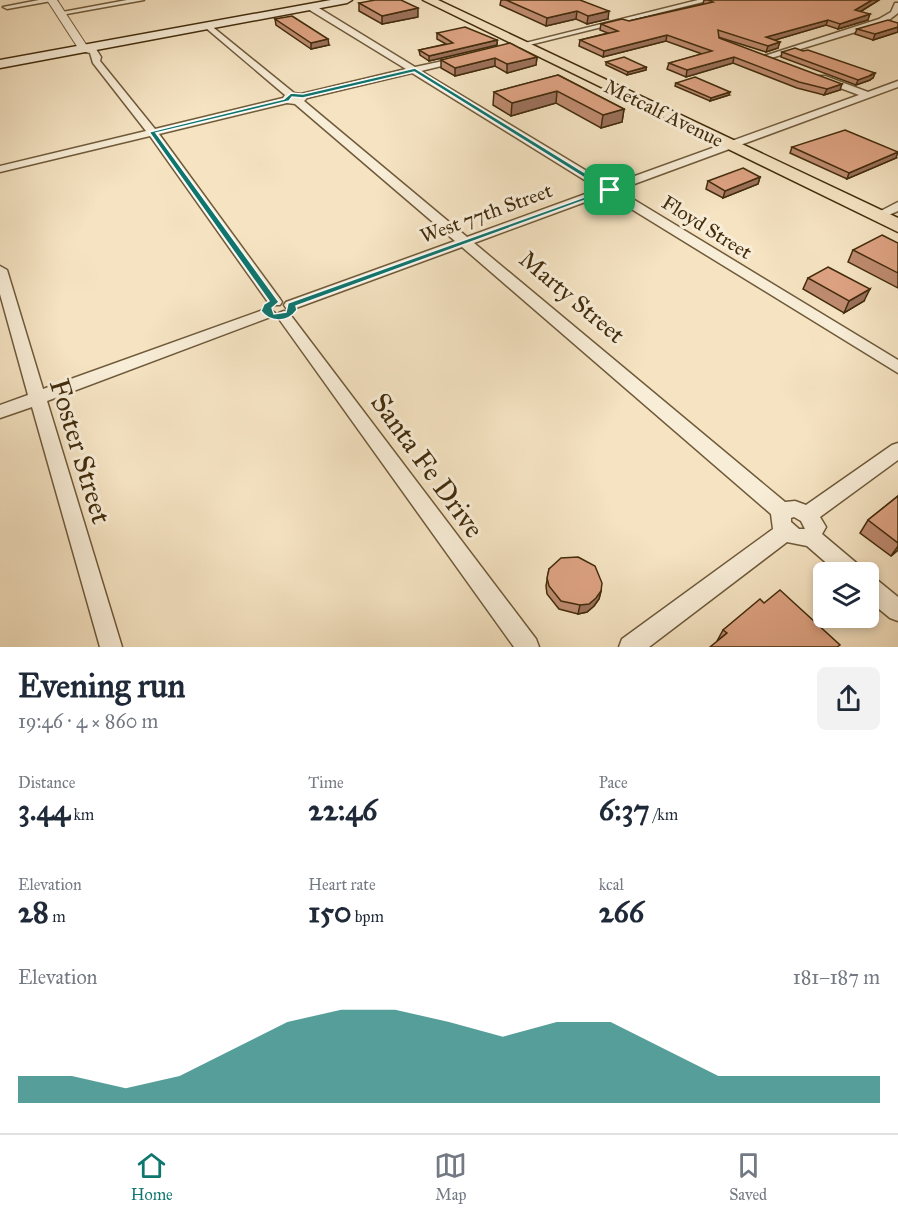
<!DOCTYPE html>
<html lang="en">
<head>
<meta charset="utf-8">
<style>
  body { margin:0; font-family:"IM FELL Great Primer",serif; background:#f2f2f3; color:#1f2937; height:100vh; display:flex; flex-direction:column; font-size:22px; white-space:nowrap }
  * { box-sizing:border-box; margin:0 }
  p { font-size:20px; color:#747a83 }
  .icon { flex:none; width:33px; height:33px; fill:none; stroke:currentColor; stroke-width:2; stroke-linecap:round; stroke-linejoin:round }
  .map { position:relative; height:647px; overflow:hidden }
  .details { display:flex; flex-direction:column; background:#fff; flex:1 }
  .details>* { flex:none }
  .tools { position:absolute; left:813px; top:562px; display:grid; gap:12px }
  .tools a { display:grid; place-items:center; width:66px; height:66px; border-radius:9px; background:#fff; box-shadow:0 3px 9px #0003; font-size:30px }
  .pin { position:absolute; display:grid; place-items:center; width:51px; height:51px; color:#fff; margin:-26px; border-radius:12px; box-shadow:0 3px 9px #0006 }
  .round { display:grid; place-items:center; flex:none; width:63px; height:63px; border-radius:9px; background:#f2f2f3 }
  .head { display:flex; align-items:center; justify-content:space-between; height:102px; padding:0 18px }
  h1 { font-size:33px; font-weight:700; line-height:45px }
  .metrics { display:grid; grid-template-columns:repeat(3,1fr); gap:9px; height:102px; padding:6px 18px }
  .metrics div { display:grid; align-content:center }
  .metrics b { font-size:30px; font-weight:700 }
  .metrics small { font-size:16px; font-weight:400 }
  .metrics p { font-size:16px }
  .chart { height:168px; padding:12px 18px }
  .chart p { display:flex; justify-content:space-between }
  .chart svg { width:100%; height:108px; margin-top:6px; fill:#0f766e; opacity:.7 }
  .dock { display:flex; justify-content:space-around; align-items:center; height:84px; border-top:2px solid #e0e1e3; background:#fff; font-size:16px; color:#747a83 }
  .dock a { display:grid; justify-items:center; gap:3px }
  .dock .selected { color:#0f766e }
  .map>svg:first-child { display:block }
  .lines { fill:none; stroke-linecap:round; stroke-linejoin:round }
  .minor-casing { stroke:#6f5a3a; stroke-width:3 }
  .tertiary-casing { stroke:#6f5a3a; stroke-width:2 }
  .secondary-casing { stroke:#422c0c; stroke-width:3 }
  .primary-casing { stroke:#422c0c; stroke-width:3 }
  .minor { fill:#f8edd7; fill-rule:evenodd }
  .tertiary { fill:#f8edd7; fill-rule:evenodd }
  .secondary { fill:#f8edd7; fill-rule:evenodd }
  .primary { fill:#f5e3c2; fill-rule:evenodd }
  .wall { fill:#be8b70; stroke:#422c0c; stroke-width:1.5 }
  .shaded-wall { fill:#9b715b; stroke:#422c0c; stroke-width:1.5 }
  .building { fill:#dda282; stroke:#422c0c; stroke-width:1.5 }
  .route { fill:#0f766e; stroke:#fff; stroke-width:1.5; fill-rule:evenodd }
  .labels { text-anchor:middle; stroke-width:6; stroke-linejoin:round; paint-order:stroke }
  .far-street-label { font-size:20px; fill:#422c0c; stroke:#f8edd7 }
  .street-label { font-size:24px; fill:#422c0c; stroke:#f8edd7 }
  .near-street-label { font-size:28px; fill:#422c0c; stroke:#f8edd7 }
</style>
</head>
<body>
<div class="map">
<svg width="898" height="647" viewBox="0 0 898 647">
  <rect width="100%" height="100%" fill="#f5e3c2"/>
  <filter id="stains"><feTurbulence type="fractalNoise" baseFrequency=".00333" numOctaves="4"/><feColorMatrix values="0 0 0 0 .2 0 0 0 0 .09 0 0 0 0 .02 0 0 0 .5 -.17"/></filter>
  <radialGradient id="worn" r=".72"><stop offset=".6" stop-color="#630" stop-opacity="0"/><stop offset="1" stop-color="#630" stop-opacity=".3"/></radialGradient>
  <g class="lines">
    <defs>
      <g id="minor">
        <polygon points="39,0 57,0 7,9 3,7"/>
        <polygon points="127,0 144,0 61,15 57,13"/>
        <polygon points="698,0 711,0 509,50 505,48"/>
        <polygon points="895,3 898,3 898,13 885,23 768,59 761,57 879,19 891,12"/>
        <path d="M308,5H314L415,67L462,57V61L421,71L610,185L859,95L819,80V76H825L868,92L898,81V87L618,190L898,360V373L607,194L474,243L785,502L795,501L806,505L892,445L898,443V460L820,517L826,527L822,534L860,566L864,573H838L807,546L787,542L649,647H619L622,639L773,529L771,514L462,247L296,308H286L284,305L286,302L455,241L295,104L287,103L159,134L280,299L282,302L280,305H270L150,136L0,172V166L146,131L93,63L90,53L81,51V47L96,49L101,57L100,61L155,129L283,98L285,95L206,28V24H209L294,93L301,94L406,69L308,9ZM412,73L599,189L467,237L304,101L307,98ZM794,517L801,521L805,529H799L791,522V518Z"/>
        <polygon points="898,202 898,211 877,220 871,216"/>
        <polygon points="0,266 7,270 43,389 263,310 268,308 275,313 273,316 47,401 122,647 100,647 32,407 0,418 0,405 28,395 0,294"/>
        <polygon points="284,311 289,313 536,639 539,647 514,647 279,319 277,316 279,313"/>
        <polygon points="868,576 876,579 898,597 898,621 890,618 868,600"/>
      </g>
      <polygon id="tertiary" points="47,0 57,0 89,49 88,51 80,51"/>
      <polygon id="secondary" points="331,0 352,0 347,3 0,68 0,60"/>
      <polygon id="primary" points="423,0 438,0 898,218 898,232"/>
    </defs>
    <!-- minor casing -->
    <use href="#minor" class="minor-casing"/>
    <!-- tertiary casing -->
    <use href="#tertiary" class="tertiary-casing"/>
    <!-- secondary casing -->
    <use href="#secondary" class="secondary-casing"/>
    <!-- primary casing -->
    <use href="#primary" class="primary-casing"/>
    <!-- minor -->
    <use href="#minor" class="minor"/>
    <!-- tertiary -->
    <use href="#tertiary" class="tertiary"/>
    <!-- secondary -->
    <use href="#secondary" class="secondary"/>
    <!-- primary -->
    <use href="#primary" class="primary"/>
  </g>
  <!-- wall -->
  <g class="wall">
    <polygon points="501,0 580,0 608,19 587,24 576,19 546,26 500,5"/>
    <polygon points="704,0 879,0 860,12 868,20 838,29 826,25 775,40 778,48 766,52 718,37 719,38 840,90 824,95 797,88 733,63 686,77 667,69 669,63 702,54 666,41 603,57 579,46 580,40 608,33 600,30 601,24 629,21 703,4"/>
    <polygon points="359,3 418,17 382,24 359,11"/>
    <polygon points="275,19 329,45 311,49 276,25"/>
    <polygon points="898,23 898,32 873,40 855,34 857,29"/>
    <polygon points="437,33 497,40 497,45 429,61 420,55 419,50 446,44 437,39"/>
    <polygon points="782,52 875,73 873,78 871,79 870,80 856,85 781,57"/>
    <polygon points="537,57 536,65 507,73 495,66 455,76 441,68 441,60"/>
    <polygon points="606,62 646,67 646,70 627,75 606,65"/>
    <polygon points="558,75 624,109 622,122 601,128 556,103 511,116 493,105 494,92"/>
    <polygon points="676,83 729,95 710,101 675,86"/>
    <polygon points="792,147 896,158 847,179 790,153"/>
    <polygon points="760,177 758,184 723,198 706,189 708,181"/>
    <polygon points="898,243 898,288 848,262 853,250"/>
    <polygon points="808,278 864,301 844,313 803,289"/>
    <polygon points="898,496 898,550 891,556 860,533 868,520"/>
    <polygon points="549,569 601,591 599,599 594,606 587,612 578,614 559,609 547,594 546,586"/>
    <polygon points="764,603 717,641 723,630"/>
  </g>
  <!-- shaded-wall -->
  <g class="shaded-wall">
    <polygon points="872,0 879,0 853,16 855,10"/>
    <polygon points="418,8 418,17 382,24 382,16"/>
    <polygon points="577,11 576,19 546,26 547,18"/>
    <polygon points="609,11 608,19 587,24 588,16"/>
    <polygon points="870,14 868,20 838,29 840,24"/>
    <polygon points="828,20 826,25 765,43 766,37"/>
    <polygon points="898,27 898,32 873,40 875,34"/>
    <polygon points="667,35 666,41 603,57 604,51"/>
    <polygon points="328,39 329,45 311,49 311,43"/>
    <polygon points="497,40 497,45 429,61 429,56"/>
    <polygon points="780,42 778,48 766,52 768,46"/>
    <polygon points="537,57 536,65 507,73 507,64"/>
    <polygon points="734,57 733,63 686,77 687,70"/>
    <polygon points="495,58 495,66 455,76 455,68"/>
    <polygon points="646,67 646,70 627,75 628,72"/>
    <polygon points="875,73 873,78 871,79 870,80 856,85 858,80"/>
    <polygon points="842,84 840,90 824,95 827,89"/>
    <polygon points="557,91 556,103 511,116 512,103"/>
    <polygon points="730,92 729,95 710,101 711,98"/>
    <polygon points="624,109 622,122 601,128 603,115"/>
    <polygon points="898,152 896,158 847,179 849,173"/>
    <polygon points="760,177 758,184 723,198 725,191"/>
    <polygon points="870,289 864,301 844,313 849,301"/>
    <polygon points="898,546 898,550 891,556"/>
    <polygon points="601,591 599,599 594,606 587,612 578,614 580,605"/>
  </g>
  <!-- building -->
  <g class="building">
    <polygon points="375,0 401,0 418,8 382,16 359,3"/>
    <polygon points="506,0 580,0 609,11 588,16 577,11 547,18"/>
    <polygon points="708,0 872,0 855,10 870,14 840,24 828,20 766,37 780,42 768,46 718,30 719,38 842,84 827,89 799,82 734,57 687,70 669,63 712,51 667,35 604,51 580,40 618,31 601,24 622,19 629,21 713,2"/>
    <polygon points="292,16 328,39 311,43 275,19"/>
    <polygon points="888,20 898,23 898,27 875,34 857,29"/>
    <polygon points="465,27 497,40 429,56 419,50 453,43 437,33"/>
    <polygon points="510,43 537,57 507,64 495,58 455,68 441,60"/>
    <polygon points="795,48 803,51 808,50 875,73 870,75 872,75 858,80 782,52"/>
    <polygon points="624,57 646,67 628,72 606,62"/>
    <polygon points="558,75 624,109 603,115 557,91 512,103 494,92"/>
    <polygon points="695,77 730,92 711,98 676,83"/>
    <polygon points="845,130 898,152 849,173 792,147"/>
    <polygon points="743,168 760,177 725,191 708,181"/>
    <polygon points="882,235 898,243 898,273 853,250"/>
    <polygon points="828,267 870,289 849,301 808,278"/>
    <polygon points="898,496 898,543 868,520"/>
    <polygon points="578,557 595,566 602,583 601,591 596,598 589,604 580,605 561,601 549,586 547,578 549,569 561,558"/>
    <polygon points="780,590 840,645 837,647 710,647 727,633 723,630 760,599 764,603"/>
  </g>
  <!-- route -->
  <path class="route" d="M415,68L613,190L296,306L297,310C288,323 270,323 261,311L264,304L269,301L149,132L284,99L291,93L303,94ZM414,72L604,190L288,303L286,312L274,314L272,308L279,302L156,133L289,101L292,97L303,98Z"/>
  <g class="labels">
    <!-- far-street labels -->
    <g class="far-street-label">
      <text transform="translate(664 113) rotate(26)" y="7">Metcalf Avenue</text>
      <text transform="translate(486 213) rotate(-20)" y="7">West 77th Street</text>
      <text transform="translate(707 227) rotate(32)" y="7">Floyd Street</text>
    </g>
    <!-- street labels -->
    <g class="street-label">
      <text transform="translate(572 297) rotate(40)" y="8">Marty Street</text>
    </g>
    <!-- near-street labels -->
    <g class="near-street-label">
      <text transform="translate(81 451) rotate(73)" y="10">Foster Street</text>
      <text transform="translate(428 465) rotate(54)" y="10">Santa Fe Drive</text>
    </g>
  </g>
  <rect width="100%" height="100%" filter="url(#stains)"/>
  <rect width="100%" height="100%" fill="url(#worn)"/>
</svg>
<div class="tools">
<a><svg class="icon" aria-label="layers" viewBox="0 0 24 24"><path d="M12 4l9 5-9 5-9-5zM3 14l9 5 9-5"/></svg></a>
</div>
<div class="pin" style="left:610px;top:190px;background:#1e9e55"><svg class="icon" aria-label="arrive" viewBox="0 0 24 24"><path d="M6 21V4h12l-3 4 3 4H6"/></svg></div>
</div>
<section class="details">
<div class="head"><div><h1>Evening run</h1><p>19:46 · 4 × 860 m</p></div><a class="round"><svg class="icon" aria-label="share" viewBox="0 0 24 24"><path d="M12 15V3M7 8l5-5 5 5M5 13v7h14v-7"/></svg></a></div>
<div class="metrics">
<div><p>Distance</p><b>3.44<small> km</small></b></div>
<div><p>Time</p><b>22:46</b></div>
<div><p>Pace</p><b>6:37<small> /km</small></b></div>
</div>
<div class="metrics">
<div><p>Elevation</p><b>28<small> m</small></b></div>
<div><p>Heart rate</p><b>150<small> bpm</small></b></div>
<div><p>kcal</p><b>266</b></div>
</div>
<div class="chart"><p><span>Elevation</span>181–187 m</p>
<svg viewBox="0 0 160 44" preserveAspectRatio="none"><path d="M0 44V33L10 33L20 38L30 33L40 22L50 11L60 6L70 6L80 11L90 17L100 11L110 11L120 22L130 33L140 33L150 33L160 33V44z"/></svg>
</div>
</section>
<nav class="dock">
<a class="selected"><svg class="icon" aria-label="home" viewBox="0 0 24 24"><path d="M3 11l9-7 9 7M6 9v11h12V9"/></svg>Home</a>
<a><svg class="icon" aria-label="map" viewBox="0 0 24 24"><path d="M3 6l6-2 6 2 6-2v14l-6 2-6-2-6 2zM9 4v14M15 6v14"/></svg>Map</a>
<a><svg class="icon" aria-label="saved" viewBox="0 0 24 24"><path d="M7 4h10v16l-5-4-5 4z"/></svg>Saved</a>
</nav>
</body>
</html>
